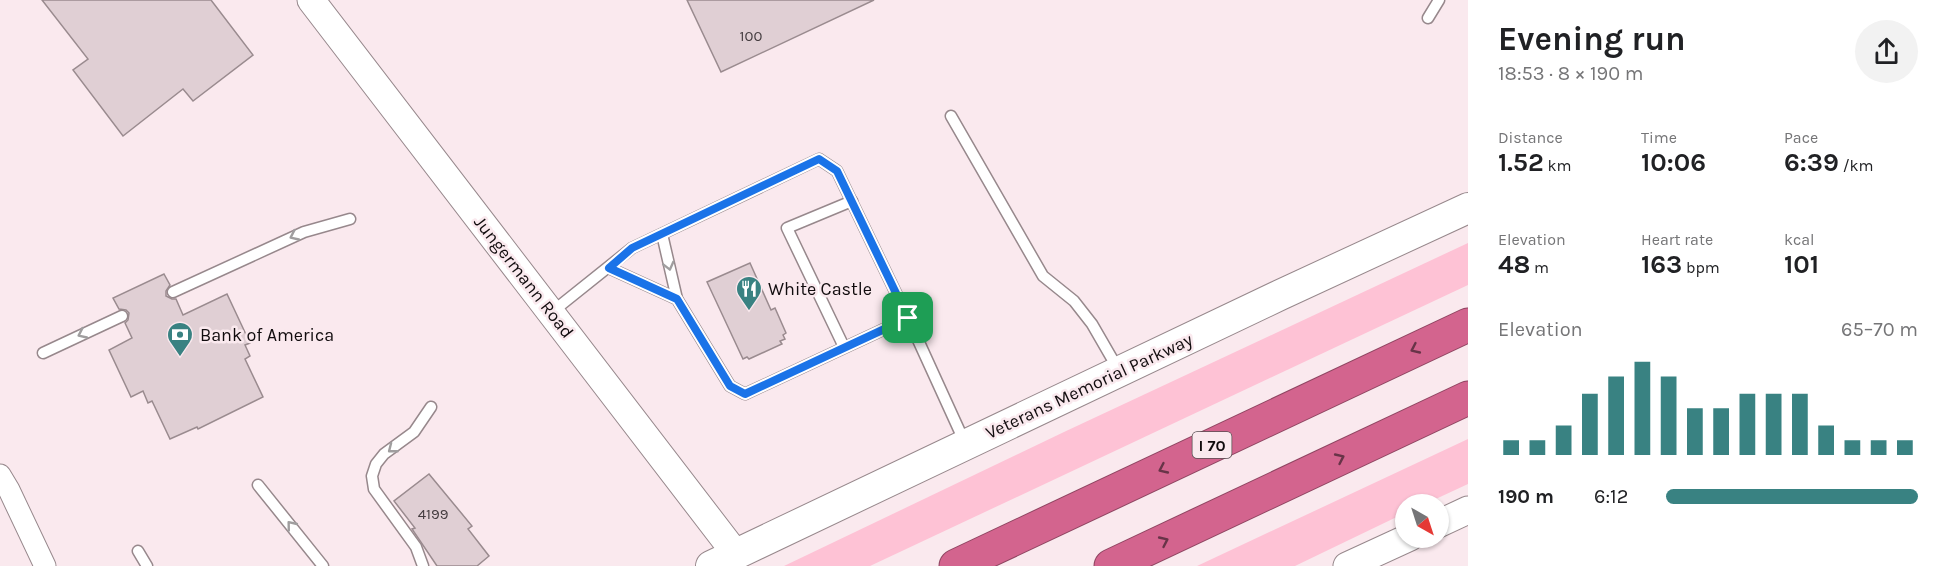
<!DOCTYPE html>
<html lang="en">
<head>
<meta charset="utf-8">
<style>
  body { margin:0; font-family:Karla,sans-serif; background:#f2f2f2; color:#202124; height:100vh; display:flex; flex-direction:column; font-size:22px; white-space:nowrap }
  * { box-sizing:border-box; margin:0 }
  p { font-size:20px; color:#757577 }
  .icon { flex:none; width:33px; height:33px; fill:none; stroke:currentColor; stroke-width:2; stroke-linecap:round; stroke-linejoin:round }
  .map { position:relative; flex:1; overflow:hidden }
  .side { display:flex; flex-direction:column; background:#fff; width:480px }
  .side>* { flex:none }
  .needle { width:39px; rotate:141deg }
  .buttons { position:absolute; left:1395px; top:494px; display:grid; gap:12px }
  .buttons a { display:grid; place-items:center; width:54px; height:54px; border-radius:50%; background:#fff; box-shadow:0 2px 4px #0004; font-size:30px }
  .pin { position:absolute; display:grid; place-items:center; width:51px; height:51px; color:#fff; margin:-26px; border-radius:12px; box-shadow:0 3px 9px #0006 }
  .round { display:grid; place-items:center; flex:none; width:63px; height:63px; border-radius:32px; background:#f2f2f2 }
  .headline { display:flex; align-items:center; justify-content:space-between; height:102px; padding:0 30px }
  h1 { font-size:33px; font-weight:700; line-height:45px }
  .stats { display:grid; grid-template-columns:repeat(3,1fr); gap:9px; height:102px; padding:6px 30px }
  .stats div { display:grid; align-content:center }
  .stats b { font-size:26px; font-weight:700 }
  .stats small { font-size:16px; font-weight:400 }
  .stats p { font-size:16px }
  .chart { height:168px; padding:12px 30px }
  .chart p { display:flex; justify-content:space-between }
  .chart svg { width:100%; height:108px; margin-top:6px; stroke:#398282; stroke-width:6 }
  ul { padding:0 30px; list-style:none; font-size:20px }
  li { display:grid; grid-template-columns:96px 72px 1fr; align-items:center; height:45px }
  li i { height:15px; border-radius:8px; background:#398282 }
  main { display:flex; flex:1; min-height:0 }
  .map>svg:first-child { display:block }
  .green { fill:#fec2d5 }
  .building { fill:#e0cfd4; stroke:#9a8b8f; stroke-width:1.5 }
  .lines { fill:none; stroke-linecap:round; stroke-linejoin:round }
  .service-casing { stroke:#97888c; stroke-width:13 }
  .minor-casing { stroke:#97888c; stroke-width:23 }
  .tertiary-casing { stroke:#97888c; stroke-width:29 }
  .secondary-casing { stroke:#97888c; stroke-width:32 }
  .motorway-casing { stroke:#8f4561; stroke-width:35 }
  .service { stroke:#fff; stroke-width:10 }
  .minor { stroke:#fff; stroke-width:21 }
  .tertiary { stroke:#fff; stroke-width:27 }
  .secondary { stroke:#fff; stroke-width:30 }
  .motorway { stroke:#d3648e; stroke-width:33 }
  .oneway { stroke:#a09e9f }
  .oneway2 { stroke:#683448 }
  .route-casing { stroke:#fff; stroke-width:12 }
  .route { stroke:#1a73e8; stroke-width:8 }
  .labels { text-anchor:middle; stroke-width:5; stroke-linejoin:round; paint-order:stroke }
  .number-label { font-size:15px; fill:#453d40 }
  .shield { fill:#fae9ee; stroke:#574e51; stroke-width:1.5 }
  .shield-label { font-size:16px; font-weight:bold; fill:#110c0e }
  .street-label { font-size:18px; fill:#110c0e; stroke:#fae9ee }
  .poi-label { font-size:18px; fill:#110c0e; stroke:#fae9ee; text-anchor:start }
</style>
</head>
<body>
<main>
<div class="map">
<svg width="1468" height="566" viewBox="0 0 1468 566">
  <rect width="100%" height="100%" fill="#fae9ee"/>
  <!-- green -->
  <g class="green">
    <polygon points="1468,243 1468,285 870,566 784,566 1064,432"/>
    <polygon points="1468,439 1468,484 1425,504 1406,504 1405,513 1295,566 1197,566"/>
  </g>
  <!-- building -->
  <g class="building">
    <polygon points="42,0 211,0 253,55 193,101 183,89 123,136 73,70 88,59"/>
    <polygon points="687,0 874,0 721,72"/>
    <polygon points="750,263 771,310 775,308 786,333 783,335 785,339 780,341 782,344 749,359 747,357 743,359 707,282"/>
    <polygon points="164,274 170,285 166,291 166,296 172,299 176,299 183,315 227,294 250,343 245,345 250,356 245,359 263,397 198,429 197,427 170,439 152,401 148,403 143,391 131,397 109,350 132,338 125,323 128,320 129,313 126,310 119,309 113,298"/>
    <polygon points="429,474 472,526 468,529 489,556 477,566 437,566 412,529 415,528 394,501"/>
  </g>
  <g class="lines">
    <defs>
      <g id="service">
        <polyline points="1428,18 1439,0"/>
        <polyline points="951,116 1043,276 1074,301 1092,324 1118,369"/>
        <polyline points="662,234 677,299"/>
        <polyline points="609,268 677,299 730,386 745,394 908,318"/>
        <polyline points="173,292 304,232 350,219"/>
        <polyline points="552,312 632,248 819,159 837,171 908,318 965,443"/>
        <polyline points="844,347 787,228 852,201"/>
        <polyline points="43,353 122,316"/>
        <polyline points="258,485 323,566"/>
        <polyline points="138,551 147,566"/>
        <polyline points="423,566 416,547 374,489 372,476 376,464 384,454 414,432 431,407"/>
      </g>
      <polyline id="minor" points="0,475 9,490 45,566"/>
      <g id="tertiary">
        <polyline points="311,0 736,554"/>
        <polyline points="1438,524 1468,510"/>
        <polyline points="1347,566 1410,537"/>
      </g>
      <polyline id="secondary" points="711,566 1280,295 1468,208"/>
      <g id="motorway">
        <polyline points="956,566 1468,325"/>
        <polyline points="1111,566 1468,398"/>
      </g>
    </defs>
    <!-- service casing -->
    <use href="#service" class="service-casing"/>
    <!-- minor casing -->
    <use href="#minor" class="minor-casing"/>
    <!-- tertiary casing -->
    <use href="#tertiary" class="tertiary-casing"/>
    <!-- secondary casing -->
    <use href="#secondary" class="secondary-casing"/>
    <!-- motorway casing -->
    <use href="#motorway" class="motorway-casing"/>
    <!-- service -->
    <use href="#service" class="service"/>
    <!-- minor -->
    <use href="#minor" class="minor"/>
    <!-- tertiary -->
    <use href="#tertiary" class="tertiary"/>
    <!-- secondary -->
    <use href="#secondary" class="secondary"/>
    <!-- motorway -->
    <use href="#motorway" class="motorway"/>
  </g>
  <!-- one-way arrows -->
  <defs><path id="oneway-chevron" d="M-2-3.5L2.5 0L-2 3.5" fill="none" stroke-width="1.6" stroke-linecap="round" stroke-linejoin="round" transform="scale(1.5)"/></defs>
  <g class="oneway">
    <use href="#oneway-chevron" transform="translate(294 236) rotate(155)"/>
    <use href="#oneway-chevron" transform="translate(669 266) rotate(76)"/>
    <use href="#oneway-chevron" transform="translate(82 334) rotate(155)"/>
    <use href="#oneway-chevron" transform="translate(392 449) rotate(142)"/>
    <use href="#oneway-chevron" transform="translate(291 525) rotate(-129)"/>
  </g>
  <g class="oneway2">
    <use href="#oneway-chevron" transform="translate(1415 349) rotate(155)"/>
    <use href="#oneway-chevron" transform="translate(1340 458) rotate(-25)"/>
    <use href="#oneway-chevron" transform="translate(1163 469) rotate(155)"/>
    <use href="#oneway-chevron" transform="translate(1164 541) rotate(-25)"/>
  </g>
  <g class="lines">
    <defs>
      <polygon id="route" points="819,159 837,171 908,318 745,394 730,386 677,299 609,268 632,248"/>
    </defs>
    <!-- route casing -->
    <use href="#route" class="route-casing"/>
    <!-- route -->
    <use href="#route" class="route"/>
  </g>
  <!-- icons -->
  <defs>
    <symbol id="restaurant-pin" viewBox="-11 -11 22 30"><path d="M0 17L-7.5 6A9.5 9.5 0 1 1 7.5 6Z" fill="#398282" stroke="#fae9ee"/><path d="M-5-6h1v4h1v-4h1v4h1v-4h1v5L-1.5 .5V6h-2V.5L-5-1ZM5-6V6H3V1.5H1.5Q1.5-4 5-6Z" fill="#fff"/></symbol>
    <symbol id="bank-pin" viewBox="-11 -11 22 30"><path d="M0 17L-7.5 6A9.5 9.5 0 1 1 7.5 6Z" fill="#398282" stroke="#fae9ee"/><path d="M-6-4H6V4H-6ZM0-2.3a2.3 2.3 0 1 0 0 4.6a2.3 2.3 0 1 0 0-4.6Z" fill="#fff"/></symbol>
  </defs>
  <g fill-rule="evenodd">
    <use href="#restaurant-pin" x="734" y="274" width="30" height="40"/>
    <use href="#bank-pin" x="165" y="320" width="30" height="40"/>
  </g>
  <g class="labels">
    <!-- number labels -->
    <g class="number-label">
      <text x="751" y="41">100</text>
      <text x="433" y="519">4199</text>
    </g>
    <!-- shield labels -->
    <rect class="shield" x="1192.5" y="432" width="39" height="26" rx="4.5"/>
    <g class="shield-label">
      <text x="1212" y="451">I 70</text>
    </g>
    <!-- street labels -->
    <g class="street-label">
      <text transform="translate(524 277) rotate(52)" y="6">Jungermann Road</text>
      <text transform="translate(1089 386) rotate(-25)" y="6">Veterans Memorial Parkway</text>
    </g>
    <!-- poi labels -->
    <g class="poi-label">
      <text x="768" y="295">White Castle</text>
      <text x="200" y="341">Bank of America</text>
    </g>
  </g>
</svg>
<div class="buttons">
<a><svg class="needle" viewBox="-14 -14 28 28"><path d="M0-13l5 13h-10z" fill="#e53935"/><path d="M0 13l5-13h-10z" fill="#757577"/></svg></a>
</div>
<div class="pin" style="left:908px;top:318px;background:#1e9e55"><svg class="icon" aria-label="arrive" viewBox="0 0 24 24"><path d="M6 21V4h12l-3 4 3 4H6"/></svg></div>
</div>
<section class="side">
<div class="headline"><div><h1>Evening run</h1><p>18:53 · 8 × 190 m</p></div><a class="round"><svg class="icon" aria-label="share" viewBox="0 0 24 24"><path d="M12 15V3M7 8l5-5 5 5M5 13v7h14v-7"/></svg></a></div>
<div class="stats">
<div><p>Distance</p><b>1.52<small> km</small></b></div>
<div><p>Time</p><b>10:06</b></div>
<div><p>Pace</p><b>6:39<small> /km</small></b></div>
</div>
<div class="stats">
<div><p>Elevation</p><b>48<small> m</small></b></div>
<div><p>Heart rate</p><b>163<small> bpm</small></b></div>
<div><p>kcal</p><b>101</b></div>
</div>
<div class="chart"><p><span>Elevation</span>65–70 m</p>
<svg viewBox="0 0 160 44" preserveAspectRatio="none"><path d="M5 44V38M15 44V38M25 44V32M35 44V19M45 44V12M55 44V6M65 44V12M75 44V25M85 44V25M95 44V19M105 44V19M115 44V19M125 44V32M135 44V38M145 44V38M155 44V38"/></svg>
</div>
<ul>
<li><b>190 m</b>6:12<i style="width:100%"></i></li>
</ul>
</section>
</main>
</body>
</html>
